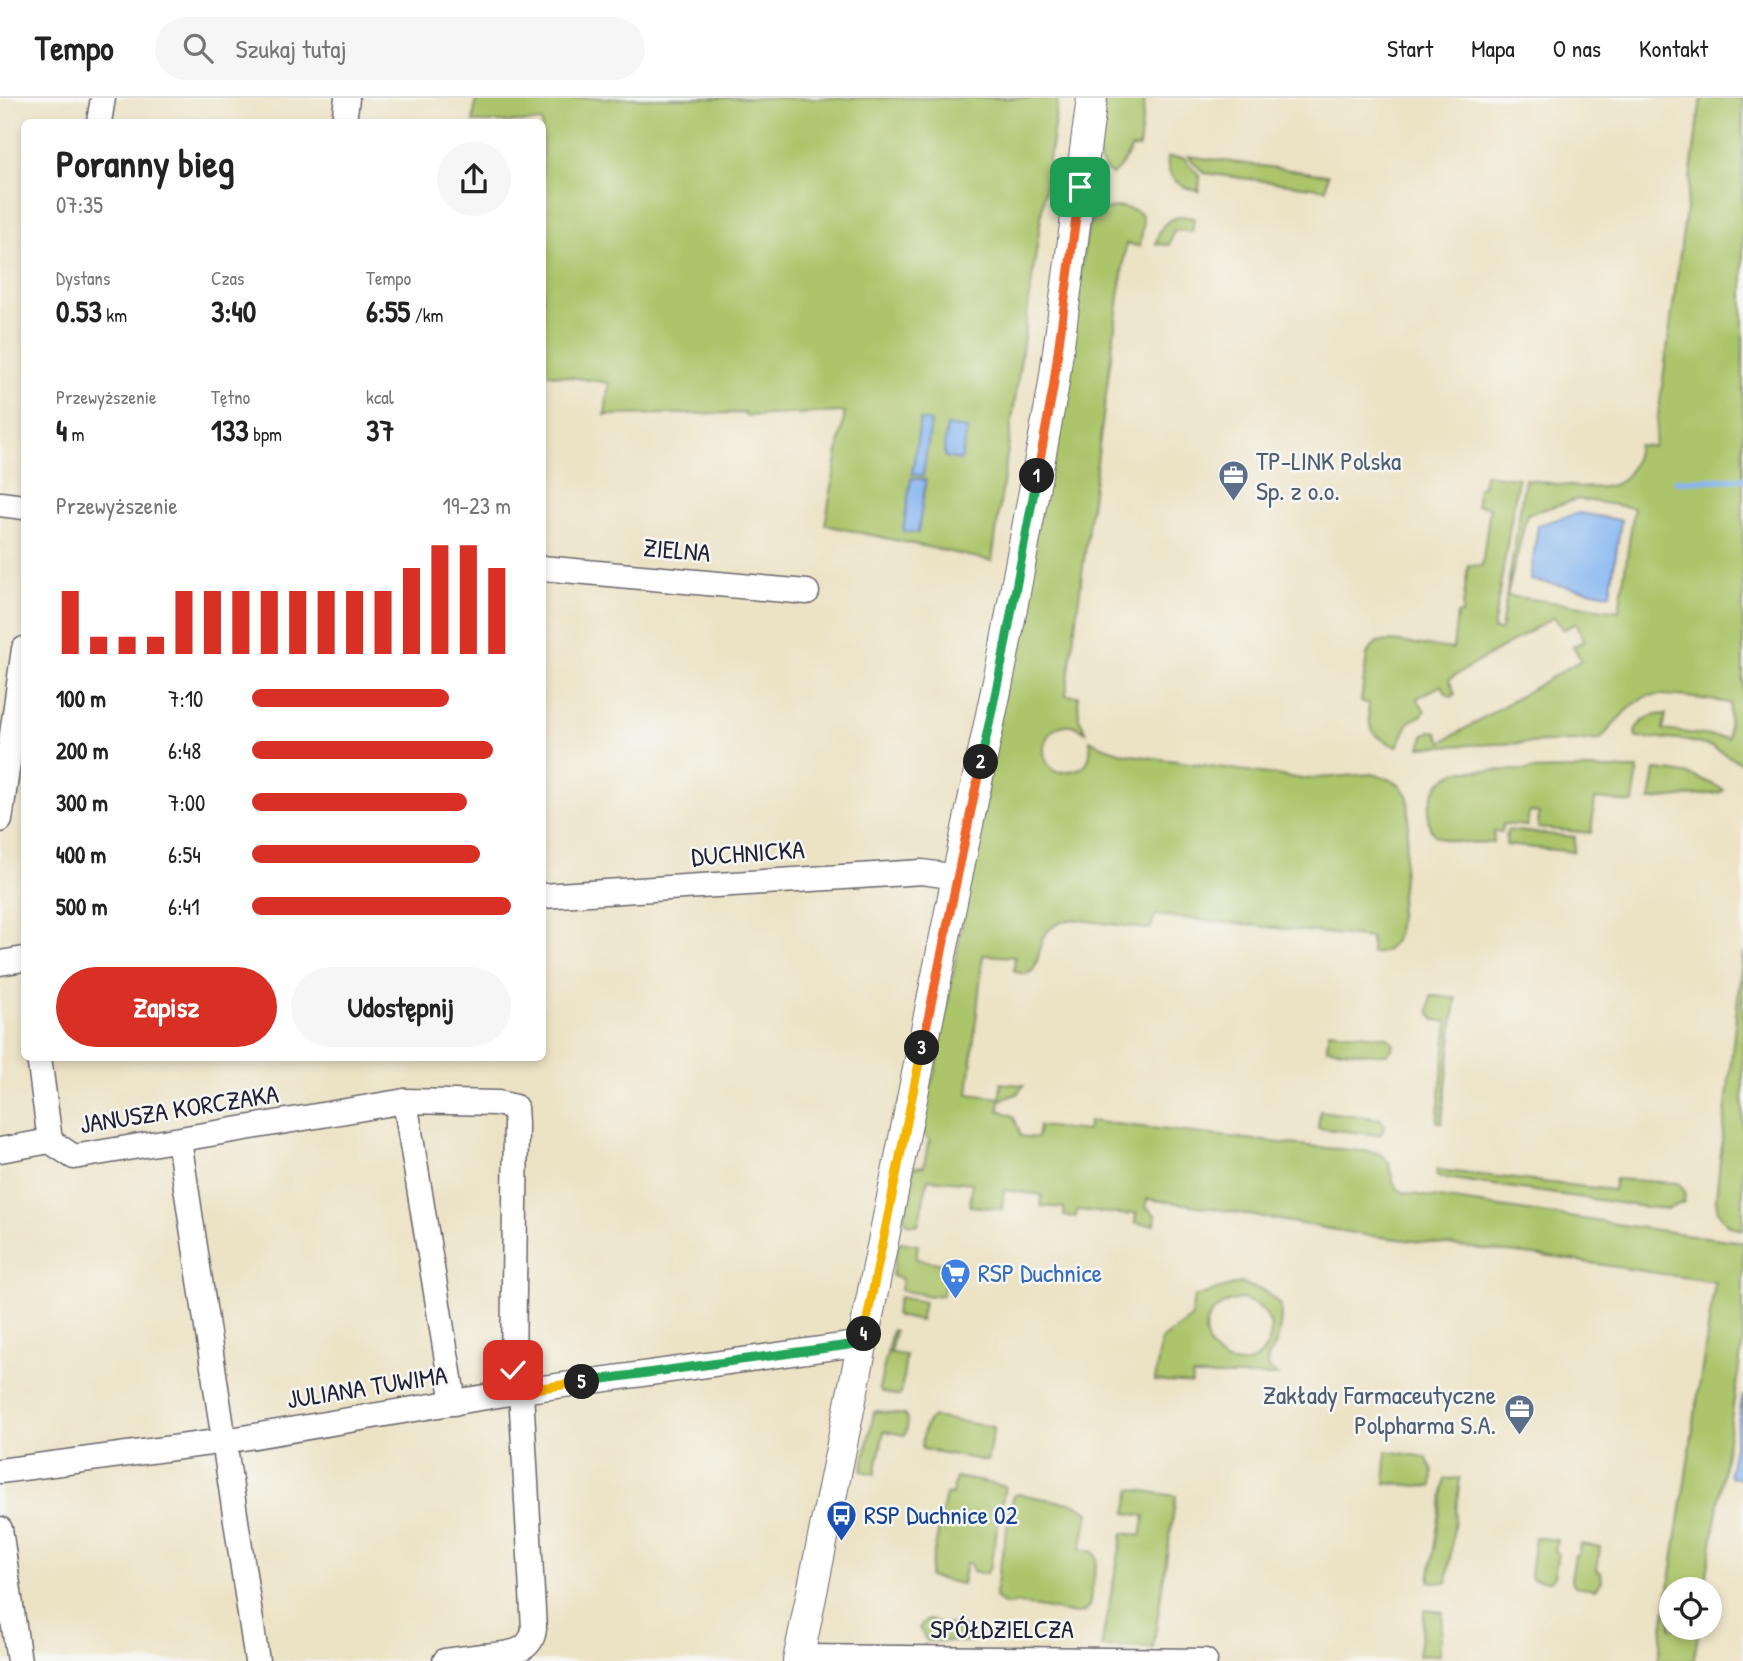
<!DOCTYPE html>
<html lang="pl">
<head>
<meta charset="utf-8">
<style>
  body { margin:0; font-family:"Patrick Hand",sans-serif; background:#f6f6f6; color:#222; height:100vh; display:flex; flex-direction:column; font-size:26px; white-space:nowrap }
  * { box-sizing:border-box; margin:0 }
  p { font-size:23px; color:#767676 }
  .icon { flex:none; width:38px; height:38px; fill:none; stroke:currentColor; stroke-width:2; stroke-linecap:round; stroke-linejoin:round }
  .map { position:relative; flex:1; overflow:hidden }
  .sheet { position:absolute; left:21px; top:21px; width:525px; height:942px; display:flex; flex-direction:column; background:#fff; border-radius:10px; box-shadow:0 4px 10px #0003 }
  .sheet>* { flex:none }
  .tools { position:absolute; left:1659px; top:1479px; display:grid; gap:14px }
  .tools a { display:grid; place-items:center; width:63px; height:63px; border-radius:50%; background:#fff; box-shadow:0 4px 10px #0003; font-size:35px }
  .pin { position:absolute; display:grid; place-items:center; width:60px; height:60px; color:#fff; margin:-30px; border-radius:14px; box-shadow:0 4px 10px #0006 }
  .km { position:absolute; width:35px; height:35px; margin:-18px; border-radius:50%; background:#222; color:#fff; font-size:19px; line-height:35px; text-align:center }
  .round { display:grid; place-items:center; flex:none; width:74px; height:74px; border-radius:37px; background:#f6f6f6 }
  .head { display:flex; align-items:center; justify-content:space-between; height:119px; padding:0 35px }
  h1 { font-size:38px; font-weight:700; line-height:52px }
  .metrics { display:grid; grid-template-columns:repeat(3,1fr); gap:10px; height:119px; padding:7px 35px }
  .metrics div { display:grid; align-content:center }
  .metrics b { font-size:30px; font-weight:700 }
  .metrics small { font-size:19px; font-weight:400 }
  .metrics p { font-size:19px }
  .chart { height:196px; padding:14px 35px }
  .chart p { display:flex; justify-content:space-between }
  .chart svg { width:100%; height:126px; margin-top:7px; stroke:#d93025; stroke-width:6 }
  .button { display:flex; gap:14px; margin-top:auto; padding:14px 35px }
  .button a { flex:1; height:80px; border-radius:42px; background:#d93025; color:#fff; font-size:28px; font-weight:700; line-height:80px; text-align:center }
  .button a+a { background:#f6f6f6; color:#222 }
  ul { padding:0 35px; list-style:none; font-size:23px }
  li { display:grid; grid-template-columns:112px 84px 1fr; align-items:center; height:52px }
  li i { height:18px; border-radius:9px; background:#d93025 }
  header { display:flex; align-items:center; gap:42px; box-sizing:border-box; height:98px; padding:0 35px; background:#fff; border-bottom:2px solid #e0e0e0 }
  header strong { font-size:33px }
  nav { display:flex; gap:38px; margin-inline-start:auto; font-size:24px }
  .search { width:490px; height:63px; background:#f6f6f6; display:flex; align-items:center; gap:18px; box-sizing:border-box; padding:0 24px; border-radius:38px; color:#767676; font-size:26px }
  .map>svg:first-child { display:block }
  .green { fill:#acc56b; stroke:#677453; stroke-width:2; fill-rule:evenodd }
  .water { fill:#85b5f1; stroke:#546c96; stroke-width:2 }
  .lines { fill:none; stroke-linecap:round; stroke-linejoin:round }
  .stream { stroke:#85b5f1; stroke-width:6 }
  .minor-casing { stroke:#69656b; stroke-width:27 }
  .major-casing { stroke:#69656b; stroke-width:32 }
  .minor { stroke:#fff; stroke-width:24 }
  .major { stroke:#fff; stroke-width:30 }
  .split-1-casing { stroke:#fff; stroke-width:14 }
  .split-2-casing { stroke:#fff; stroke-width:14 }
  .split-3-casing { stroke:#fff; stroke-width:14 }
  .split-4-casing { stroke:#fff; stroke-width:14 }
  .split-5-casing { stroke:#fff; stroke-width:14 }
  .split-6-casing { stroke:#fff; stroke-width:14 }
  .split-1 { stroke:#f0652b; stroke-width:9 }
  .split-2 { stroke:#22a559; stroke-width:9 }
  .split-3 { stroke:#f0652b; stroke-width:9 }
  .split-4 { stroke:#f5b400; stroke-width:9 }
  .split-5 { stroke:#22a559; stroke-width:9 }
  .split-6 { stroke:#f5b400; stroke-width:9 }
  .labels { text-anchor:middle; stroke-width:5; stroke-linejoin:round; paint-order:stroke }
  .service-label { font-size:26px; fill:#4e5e75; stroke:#f6f6f2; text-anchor:start }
  .street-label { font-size:26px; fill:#22223b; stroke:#f6f6f2 }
  .shop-label { font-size:26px; fill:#366cbe; stroke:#f6f6f2; text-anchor:start }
  .transit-label { font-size:26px; fill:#164399; stroke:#f6f6f2; text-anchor:start }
</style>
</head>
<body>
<header>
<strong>Tempo</strong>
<div class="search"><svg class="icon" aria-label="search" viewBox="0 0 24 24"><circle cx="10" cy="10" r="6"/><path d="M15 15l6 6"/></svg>Szukaj tutaj</div>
<nav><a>Start</a><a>Mapa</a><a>O nas</a><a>Kontakt</a></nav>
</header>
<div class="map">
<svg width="1743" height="1563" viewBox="0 0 1743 1563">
  <rect width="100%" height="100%" fill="#f6f6f2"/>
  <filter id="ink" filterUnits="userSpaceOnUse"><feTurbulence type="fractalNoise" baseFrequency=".0143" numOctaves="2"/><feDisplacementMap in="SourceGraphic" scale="14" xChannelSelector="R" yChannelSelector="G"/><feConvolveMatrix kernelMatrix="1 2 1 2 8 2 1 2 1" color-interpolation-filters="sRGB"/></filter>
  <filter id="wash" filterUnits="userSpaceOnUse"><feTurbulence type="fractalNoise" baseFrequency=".00686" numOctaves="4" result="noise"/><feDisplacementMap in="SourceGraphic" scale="28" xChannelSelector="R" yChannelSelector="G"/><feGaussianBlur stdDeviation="1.57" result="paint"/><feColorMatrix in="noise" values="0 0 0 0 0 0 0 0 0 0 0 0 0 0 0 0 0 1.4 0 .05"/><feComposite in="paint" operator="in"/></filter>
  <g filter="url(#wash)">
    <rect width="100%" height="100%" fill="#ece2c4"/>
    <!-- green -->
    <g class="green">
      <polygon points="476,0 1058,0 992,463 825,427 845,314 745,318 745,315 605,317 609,285 543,275 542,24 473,24"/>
      <path d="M1102,0H1145L1139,50H1132L1121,68L1112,77C1087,59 1099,26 1102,0Z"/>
      <path d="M1701,0H1743V666L1712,649L1679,641L1636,640L1635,633C1643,619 1651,617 1666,616L1663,632L1728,640L1730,605C1712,603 1657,592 1643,600C1626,610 1613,627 1600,642L1420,649L1425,636L1431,633L1437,634L1442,644L1581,562L1573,548L1585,543L1576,525L1563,532L1554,519L1449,581L1455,596L1452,599L1446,595L1442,587L1417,600L1425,613L1422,617L1409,624L1397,649C1372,638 1368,632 1368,605L1361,604L1367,556L1377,544L1391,543L1453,551L1457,516H1462L1468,467L1482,468L1490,409L1477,407L1478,389L1483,388L1484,376L1518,380L1493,532H1501L1525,381C1547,384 1598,396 1618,385C1631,377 1636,361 1638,347L1654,348ZM1578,401L1634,410L1619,513L1507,498L1527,416Z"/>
      <polygon points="1188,58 1328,77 1326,91 1204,75"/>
      <path d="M1168,59L1184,60L1200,78L1199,93C1180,90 1165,80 1168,59Z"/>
      <path d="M1122,109L1136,113L1142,117L1143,128L1140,148L1126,146L1066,597L1078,598L1079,620L1086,634C1081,631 1076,628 1071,627C1050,625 1037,648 1048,666C1050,669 1053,671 1056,674C1081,674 1093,669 1090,642L1099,647L1125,656L1303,681L1373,676L1388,681L1400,687L1408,699L1409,720L1397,837C1391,849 1386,857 1371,855V840L1155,817L1151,830L1148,831L1073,821C1061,823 1051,827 1044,838C1036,851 1042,886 1014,873L1015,859L983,857L968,996L1000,1000L1001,985L1024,987L1017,996L1000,1002L999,1012L1013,1018L1019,1031L1020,1038L1037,1040L1039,1028L1087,1033L1089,1023L1326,1050L1375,1054C1401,1064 1382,1085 1405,1095L1698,1138L1743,1144V1243L1705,1491H1671V1530H1699L1694,1563H1658L1715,1184L1558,1160L1364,1137L1199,1108L1147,1101L1146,1109L1156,1118L1155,1127L1135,1125L1136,1115H1129V1117L1077,1112L1076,1119L1064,1118V1110L1041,1108L1042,1097L1004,1092L1002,1111L970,1108L972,1085L928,1081L918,1127L908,1126L904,1120L914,1069L924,1068L928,1045L931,1044C911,1026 928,996 935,974L1089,126C1100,113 1104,110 1122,109Z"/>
      <path d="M1182,118L1194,120L1192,134L1174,132L1169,147L1156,146C1159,129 1165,122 1182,118Z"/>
      <path d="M1585,671H1638L1633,705L1595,701L1591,735L1538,730L1539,715L1529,714L1527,728L1503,726L1502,734L1494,733L1493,745C1477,744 1453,746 1439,739C1422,732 1429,702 1436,690C1441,682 1451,678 1458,673Z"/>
      <path d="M1655,672C1685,674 1697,678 1724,692L1719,695L1650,702Z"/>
      <polygon points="1507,732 1575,739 1574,754 1506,747"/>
      <path d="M1743,854V1132C1726,1129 1716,1117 1716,1100Z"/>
      <polygon points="1431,898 1456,900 1442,1024 1437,1024 1448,924 1435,922 1429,914"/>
      <polygon points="1329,933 1387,939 1393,945 1392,951 1387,956 1374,956 1327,950"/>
      <polygon points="1320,1013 1380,1021 1384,1026 1383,1033 1379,1037 1318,1030"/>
      <polygon points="1437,1072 1613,1092 1615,1081 1678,1085 1685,1094 1684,1104 1668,1111 1646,1109 1438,1079 1436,1077"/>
      <polygon points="901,1144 918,1147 916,1161 949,1167 942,1197 930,1198 900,1192 902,1181 892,1178 898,1145"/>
      <path d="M1240,1185L1264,1193L1281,1207C1281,1221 1281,1234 1275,1248C1270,1258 1267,1257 1267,1269L1278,1278H1192V1286L1155,1283L1161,1242L1191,1220L1194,1199ZM1242,1201C1293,1214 1269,1278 1228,1264C1221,1261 1215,1256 1211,1250C1195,1225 1216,1203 1242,1201Z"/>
      <polygon points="899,1199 924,1204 920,1223 897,1218 895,1215"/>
      <polygon points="892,1232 895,1233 890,1255 906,1257 901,1296 899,1298 882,1294 879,1291"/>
      <path d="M877,1313L904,1317C910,1323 907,1330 905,1337L884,1333L875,1376L862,1373L874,1314Z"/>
      <path d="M933,1319L994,1329L987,1363L922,1351C923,1339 922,1326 933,1319Z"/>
      <polygon points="1386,1353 1426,1359 1433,1373 1432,1389 1385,1385"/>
      <polygon points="956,1379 1005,1388 990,1469 986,1476 973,1474 970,1465 966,1465 962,1486 929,1479 946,1396 952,1397"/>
      <polygon points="1460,1380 1447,1485 1429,1483 1445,1381"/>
      <polygon points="1131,1391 1176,1398 1153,1550 1102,1549 1103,1538 1123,1435 1141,1438 1145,1418 1126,1415"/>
      <path d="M1018,1396L1075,1406L1089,1414L1081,1451L1094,1454L1097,1461L1089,1509L1083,1515L1076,1516L1016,1505C1010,1509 1002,1506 997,1502L995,1495L1012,1403L1014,1398Z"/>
      <polygon points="1535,1439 1557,1442 1555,1453 1558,1455 1554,1478 1550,1483 1532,1481 1530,1476"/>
      <polygon points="1580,1446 1600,1449 1597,1473 1601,1474 1602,1483 1596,1491 1575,1488 1571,1481 1575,1457 1578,1457"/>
      <polygon points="1425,1512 1443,1514 1439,1557 1418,1558"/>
      <polygon points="927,1522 964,1530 972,1539 973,1544 927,1543 919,1530"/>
    </g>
    <!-- water -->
    <g class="water">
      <polygon points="920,322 931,324 923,378 912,376"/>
      <polygon points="947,328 967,331 961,362 945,359 944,350"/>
      <polygon points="911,380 926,382 918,435 903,433"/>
      <polygon points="1579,415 1621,422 1610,496 1530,482 1538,427"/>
      <polygon points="1743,1297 1743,1381 1731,1379 1729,1376"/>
    </g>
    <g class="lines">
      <!-- stream -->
      <polyline class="stream" points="1676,383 1743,381"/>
    </g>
  </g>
  <g filter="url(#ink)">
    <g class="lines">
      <defs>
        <g id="minor">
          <polyline points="99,24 103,0"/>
          <polyline points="344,24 347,0"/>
          <polyline points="0,406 24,409"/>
          <polyline points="542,470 807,494"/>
          <polyline points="0,722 24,551"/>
          <polyline points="542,798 922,774 957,779"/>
          <polyline points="0,865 24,861"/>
          <path d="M39,959L50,1043L74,1059L405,1003L498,1005L515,1009L516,1025L513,1272L521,1293L534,1531C531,1557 504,1556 483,1558V1563"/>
          <polyline points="405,1003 454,1305"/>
          <polyline points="179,1042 257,1563"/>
          <polyline points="0,1052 50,1043"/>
          <polyline points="0,1373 225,1343 521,1293 863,1245"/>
          <polyline points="0,1431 19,1563"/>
          <polyline points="799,1559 1205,1563"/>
          <polyline points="445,1563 483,1558"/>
        </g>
        <polyline id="major" points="798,1563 957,779 1002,564 1053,291 1092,0"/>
      </defs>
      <!-- minor casing -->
      <use href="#minor" class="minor-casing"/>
      <!-- major casing -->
      <use href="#major" class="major-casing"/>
      <!-- minor -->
      <use href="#minor" class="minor"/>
      <!-- major -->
      <use href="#major" class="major"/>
    </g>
  </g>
  <g class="lines" filter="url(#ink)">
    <defs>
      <polyline id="split-1" points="1037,378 1053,291 1080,89"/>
      <polyline id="split-2" points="981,664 1002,564 1037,378"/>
      <polyline id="split-3" points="922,950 981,664"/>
      <polyline id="split-4" points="864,1236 922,950"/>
      <polyline id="split-5" points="582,1284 863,1245 864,1236"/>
      <polyline id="split-6" points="513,1272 521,1293 582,1284"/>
    </defs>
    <!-- split-1 casing -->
    <use href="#split-1" class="split-1-casing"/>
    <!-- split-2 casing -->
    <use href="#split-2" class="split-2-casing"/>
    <!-- split-3 casing -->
    <use href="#split-3" class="split-3-casing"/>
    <!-- split-4 casing -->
    <use href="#split-4" class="split-4-casing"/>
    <!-- split-5 casing -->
    <use href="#split-5" class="split-5-casing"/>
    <!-- split-6 casing -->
    <use href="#split-6" class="split-6-casing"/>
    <!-- split-1 -->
    <use href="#split-1" class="split-1"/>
    <!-- split-2 -->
    <use href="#split-2" class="split-2"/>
    <!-- split-3 -->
    <use href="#split-3" class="split-3"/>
    <!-- split-4 -->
    <use href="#split-4" class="split-4"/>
    <!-- split-5 -->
    <use href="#split-5" class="split-5"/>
    <!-- split-6 -->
    <use href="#split-6" class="split-6"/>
  </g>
  <!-- icons -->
  <defs>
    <symbol id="office-pin" viewBox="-11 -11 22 30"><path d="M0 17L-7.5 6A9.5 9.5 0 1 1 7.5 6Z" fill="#5c6f8a" stroke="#f6f6f2"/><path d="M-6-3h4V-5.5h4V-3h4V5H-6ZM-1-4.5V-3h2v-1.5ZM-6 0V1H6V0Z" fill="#fff"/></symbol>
    <symbol id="supermarket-pin" viewBox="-11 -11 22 30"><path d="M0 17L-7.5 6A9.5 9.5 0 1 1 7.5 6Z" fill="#3f7fe0" stroke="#f6f6f2"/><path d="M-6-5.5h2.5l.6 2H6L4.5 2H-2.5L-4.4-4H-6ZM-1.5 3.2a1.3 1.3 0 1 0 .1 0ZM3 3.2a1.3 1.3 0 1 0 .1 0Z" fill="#fff"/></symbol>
    <symbol id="bus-pin" viewBox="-11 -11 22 30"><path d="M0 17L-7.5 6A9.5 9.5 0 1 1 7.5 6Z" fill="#1a4fb4" stroke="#f6f6f2"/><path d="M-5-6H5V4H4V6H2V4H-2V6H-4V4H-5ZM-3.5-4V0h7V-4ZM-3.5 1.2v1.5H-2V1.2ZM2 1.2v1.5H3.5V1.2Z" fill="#fff"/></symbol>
  </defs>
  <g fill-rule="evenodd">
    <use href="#office-pin" x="1216" y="360" width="35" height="47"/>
    <use href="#supermarket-pin" x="938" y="1158" width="35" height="47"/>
    <use href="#office-pin" x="1502" y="1294" width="35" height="47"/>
    <use href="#bus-pin" x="824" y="1400" width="35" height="47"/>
  </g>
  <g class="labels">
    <!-- service labels -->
    <g class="service-label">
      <text x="1256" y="372">TP-LINK Polska<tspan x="1256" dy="30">Sp. z o.o.</tspan></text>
      <text x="1496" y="1306" text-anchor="end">Zakłady Farmaceutyczne<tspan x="1496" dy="30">Polpharma S.A.</tspan></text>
    </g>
    <!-- street labels -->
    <g class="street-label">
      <text transform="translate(677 452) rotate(5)" y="9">ZIELNA</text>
      <text transform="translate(748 755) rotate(-4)" y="9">DUCHNICKA</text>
      <text transform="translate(179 1011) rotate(-9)" y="9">JANUSZA KORCZAKA</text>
      <text transform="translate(367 1289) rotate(-9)" y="9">JULIANA TUWIMA</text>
      <text x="1002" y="1540">SPÓŁDZIELCZA</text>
    </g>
    <!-- shop labels -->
    <g class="shop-label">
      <text x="978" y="1184">RSP Duchnice</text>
    </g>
    <!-- transit labels -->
    <g class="transit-label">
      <text x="864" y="1426">RSP Duchnice 02</text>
    </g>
  </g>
</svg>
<div class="tools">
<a><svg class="icon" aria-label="locate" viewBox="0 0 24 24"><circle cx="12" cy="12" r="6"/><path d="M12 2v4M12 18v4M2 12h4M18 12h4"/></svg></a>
</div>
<div class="pin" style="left:1080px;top:89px;background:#1e9e55"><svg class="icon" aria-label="arrive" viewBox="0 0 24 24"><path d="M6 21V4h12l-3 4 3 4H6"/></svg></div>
<div class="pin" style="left:513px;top:1272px;background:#d93025"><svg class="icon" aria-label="check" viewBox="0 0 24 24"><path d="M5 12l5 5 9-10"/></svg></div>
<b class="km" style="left:1037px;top:378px">1</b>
<b class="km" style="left:981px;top:664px">2</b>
<b class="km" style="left:922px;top:950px">3</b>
<b class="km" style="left:864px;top:1236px">4</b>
<b class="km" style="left:582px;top:1284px">5</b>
<section class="sheet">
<div class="head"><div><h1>Poranny bieg</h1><p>07:35</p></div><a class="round"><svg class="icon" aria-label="share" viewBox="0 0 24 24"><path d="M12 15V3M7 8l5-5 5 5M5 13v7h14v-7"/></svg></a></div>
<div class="metrics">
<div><p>Dystans</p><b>0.53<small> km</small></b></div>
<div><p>Czas</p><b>3:40</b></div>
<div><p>Tempo</p><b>6:55<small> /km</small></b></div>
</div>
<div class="metrics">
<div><p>Przewyższenie</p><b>4<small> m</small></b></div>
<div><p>Tętno</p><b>133<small> bpm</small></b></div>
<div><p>kcal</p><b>37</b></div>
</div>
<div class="chart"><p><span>Przewyższenie</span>19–23 m</p>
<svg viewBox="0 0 160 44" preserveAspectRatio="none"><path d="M5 44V22M15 44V38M25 44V38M35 44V38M45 44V22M55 44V22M65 44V22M75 44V22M85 44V22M95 44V22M105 44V22M115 44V22M125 44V14M135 44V6M145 44V6M155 44V14"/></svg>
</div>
<ul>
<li><b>100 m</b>7:10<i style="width:76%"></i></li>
<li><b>200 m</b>6:48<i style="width:93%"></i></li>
<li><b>300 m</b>7:00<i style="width:83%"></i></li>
<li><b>400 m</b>6:54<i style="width:88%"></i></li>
<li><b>500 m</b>6:41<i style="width:100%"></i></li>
</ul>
<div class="button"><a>Zapisz</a><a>Udostępnij</a></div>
</section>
</div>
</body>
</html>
